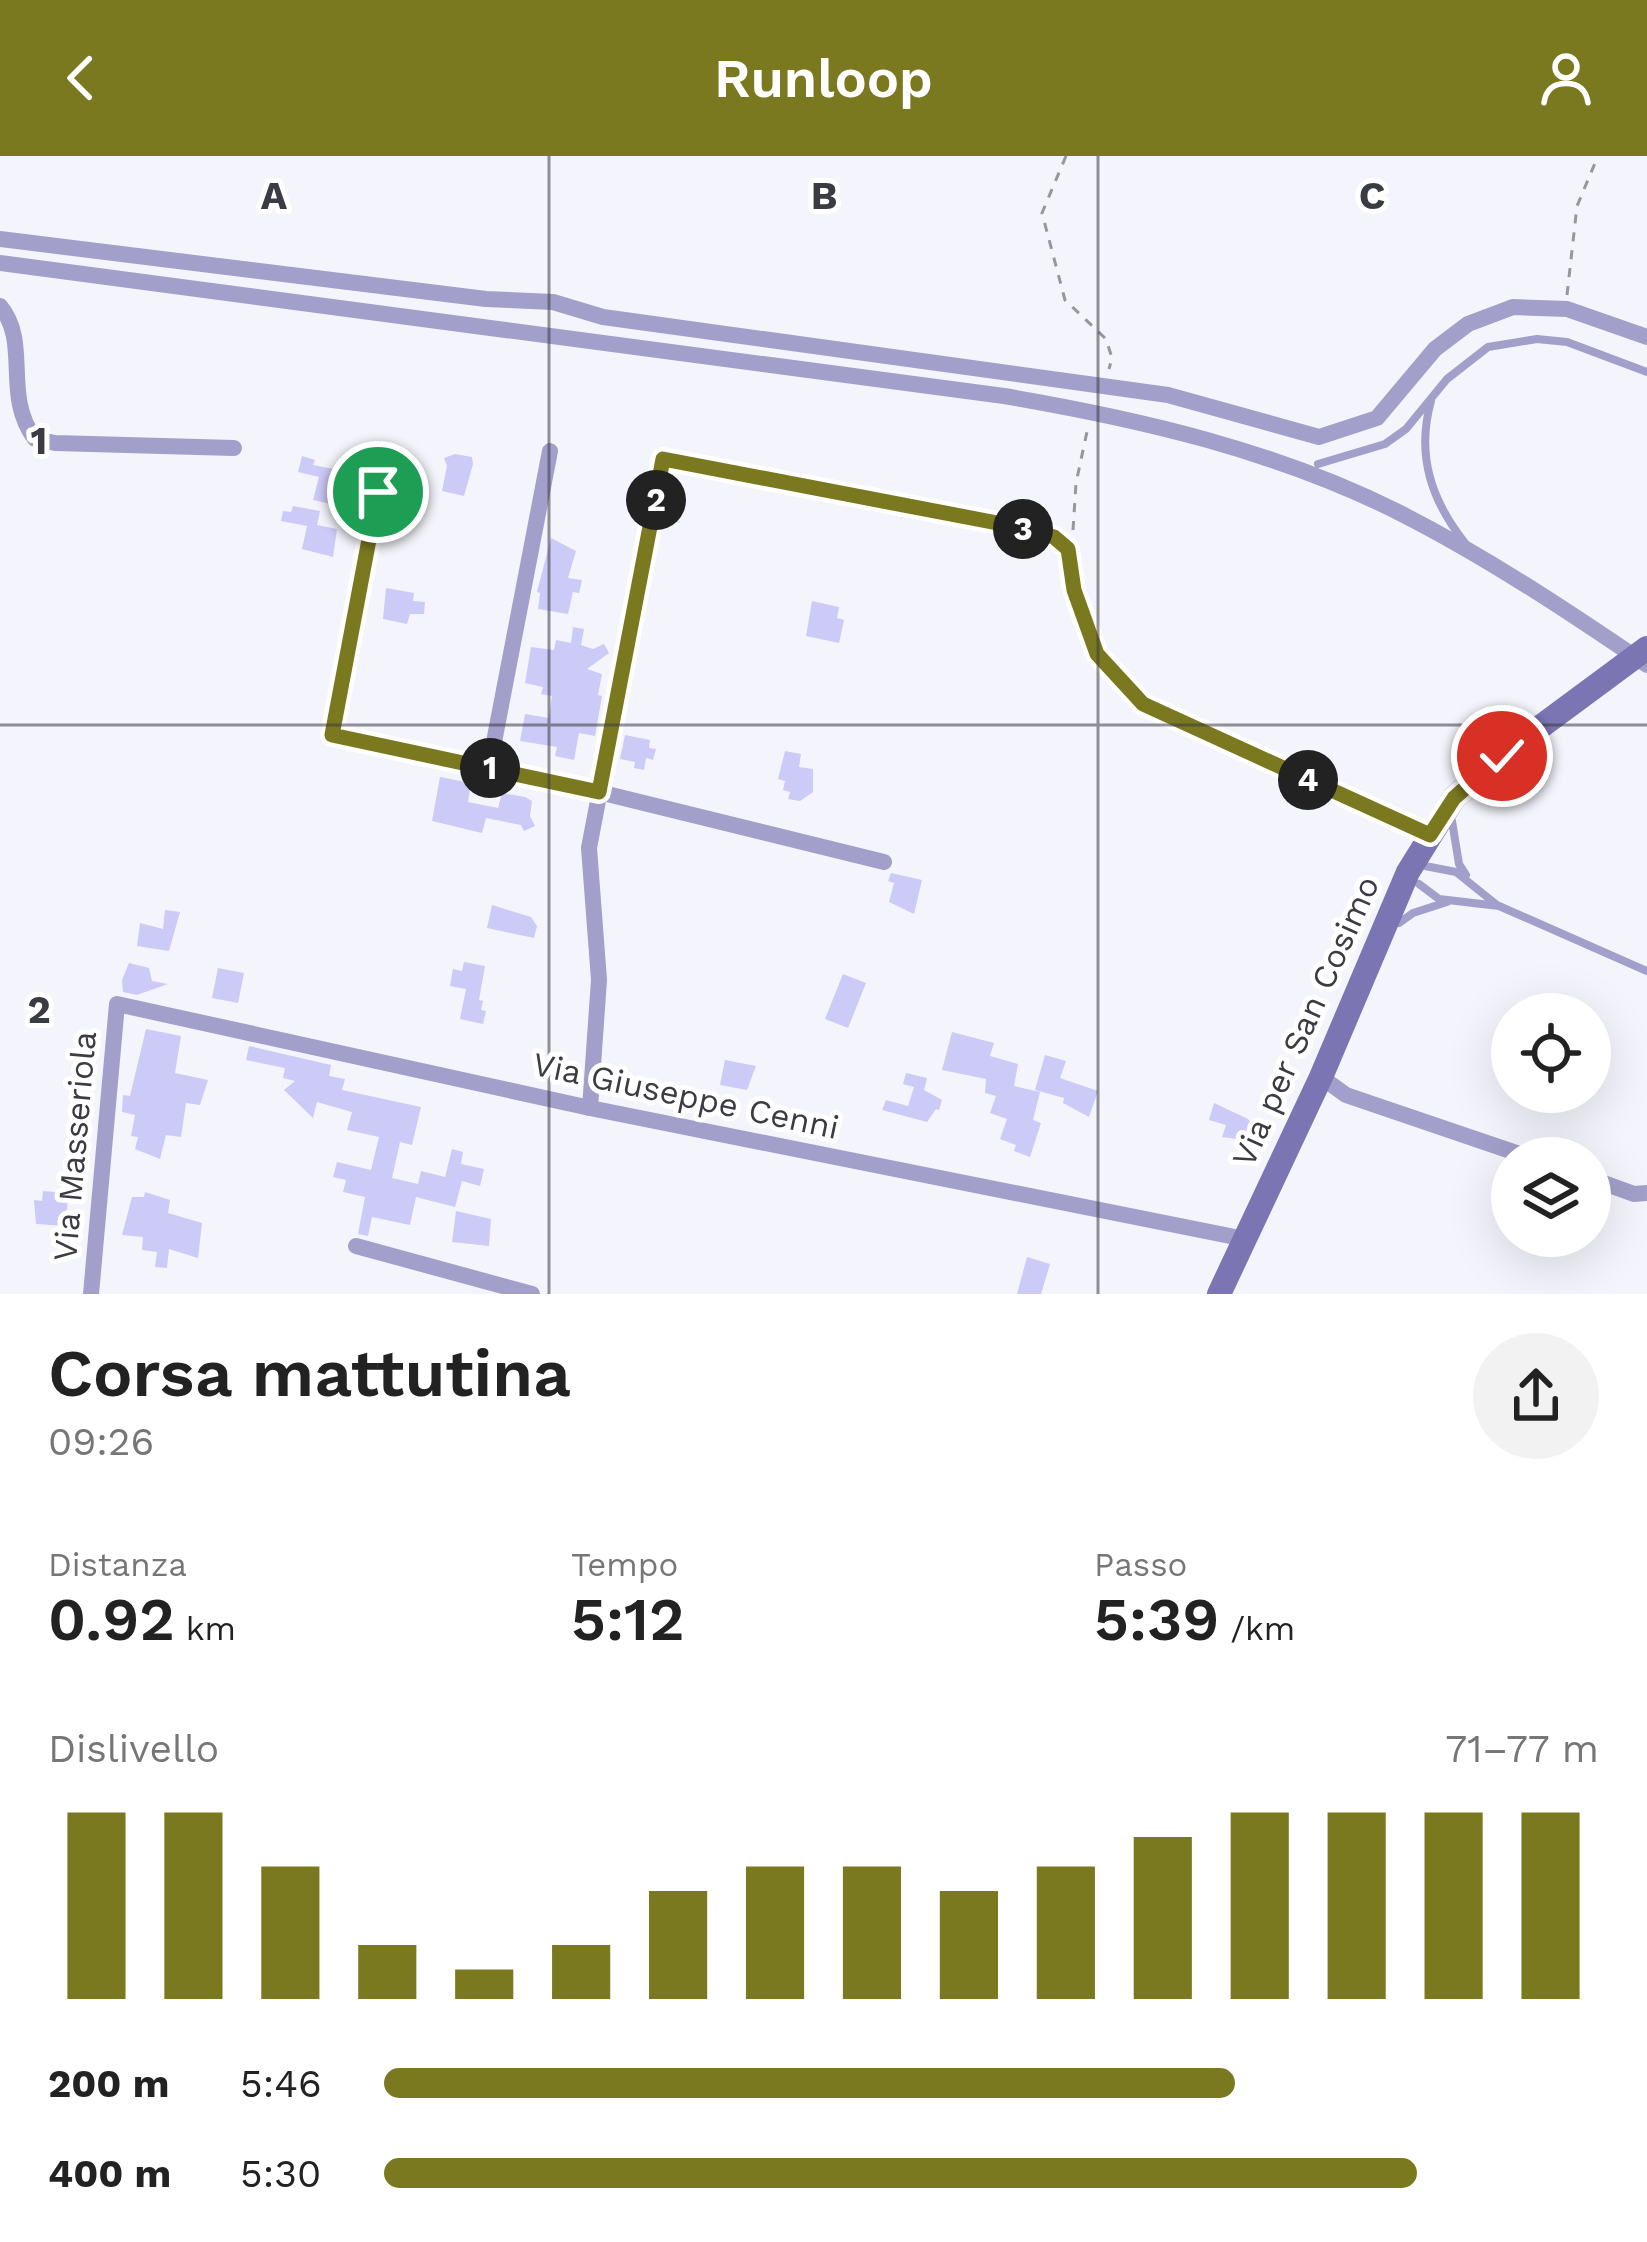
<!DOCTYPE html>
<html lang="it">
<head>
<meta charset="utf-8">
<style>
  body { margin:0; font-family:"Work Sans",sans-serif; background:#f2f2f2; color:#222; height:100vh; display:flex; flex-direction:column; font-size:45px; white-space:nowrap }
  * { box-sizing:border-box; margin:0 }
  p { font-size:39px; color:#767676 }
  .icon { flex:none; width:66px; height:66px; fill:none; stroke:currentColor; stroke-width:2; stroke-linecap:round; stroke-linejoin:round }
  .map { position:relative; height:1138px; overflow:hidden }
  .details { display:flex; flex-direction:column; background:#fff; flex:1 }
  .details>* { flex:none }
  .fabs { position:absolute; left:1491px; top:837px; display:grid; gap:24px }
  .fabs a { display:grid; place-items:center; width:120px; height:120px; border-radius:50%; background:#fff; box-shadow:0 12px 48px #0002; font-size:60px }
  .pin { position:absolute; display:grid; place-items:center; width:102px; height:102px; color:#fff; margin:-51px; border:6px solid #fff; border-radius:50%; box-shadow:0 3px 12px #0007 }
  .km { position:absolute; width:60px; height:60px; margin:-30px; border-radius:50%; background:#222; color:#fff; font-size:33px; line-height:60px; text-align:center }
  .round { display:grid; place-items:center; flex:none; width:126px; height:126px; border-radius:63px; background:#f2f2f2 }
  .overview { display:flex; align-items:center; justify-content:space-between; height:204px; padding:0 48px }
  h1 { font-size:66px; font-weight:600; line-height:90px }
  .stats { display:grid; grid-template-columns:repeat(3,1fr); gap:18px; height:204px; padding:12px 48px }
  .stats div { display:grid; align-content:center }
  .stats b { font-size:60px; font-weight:600 }
  .stats small { font-size:33px; font-weight:400 }
  .stats p { font-size:33px }
  .chart { height:336px; padding:24px 48px }
  .chart p { display:flex; justify-content:space-between }
  .chart svg { width:100%; height:216px; margin-top:12px; stroke:#7b791f; stroke-width:6 }
  ul { padding:0 48px; list-style:none; font-size:39px }
  li { display:grid; grid-template-columns:192px 144px 1fr; align-items:center; height:90px }
  li i { height:30px; border-radius:15px; background:#7b791f }
  header { display:flex; justify-content:space-between; align-items:center; height:156px; padding:0 48px; background:#7b791f; color:#fff; font-size:54px; font-weight:600 }
  .map>svg:first-child { display:block }
  .building { fill:#cccaf7 }
  .lines { fill:none; stroke-linecap:round; stroke-linejoin:round }
  .path { stroke:#96969e; stroke-width:3; stroke-dasharray:9 9; stroke-linecap:butt }
  .lane { stroke:#a29fca; stroke-width:8 }
  .street { stroke:#a29fca; stroke-width:16 }
  .secondary { stroke:#7b75b4; stroke-width:24 }
  .route-casing { stroke:#fff; stroke-width:24 }
  .route { stroke:#7b791f; stroke-width:15 }
  .grid { fill:none; stroke:#3b3b43; stroke-width:3; stroke-opacity:0.55 }
  .labels { text-anchor:middle; stroke-width:10; stroke-linejoin:round; paint-order:stroke }
  .street-label { font-size:33px; fill:#3b3b43; stroke:#fff }
  .grid-label { font-size:39px; text-anchor:middle; font-weight:bold; fill:#3b3b43; stroke:#fff; stroke-width:10; stroke-linejoin:round; paint-order:stroke }
</style>
</head>
<body>
<header><svg class="icon" aria-label="back" viewBox="0 0 24 24"><path d="M15 5l-7 7 7 7"/></svg>Runloop<svg class="icon" aria-label="person" viewBox="0 0 24 24"><circle cx="12" cy="8" r="4"/><path d="M4 21q1-7 8-7t8 7"/></svg></header>
<div class="map">
<svg width="1647" height="1138" viewBox="0 0 1647 1138">
  <rect width="100%" height="100%" fill="#f4f4fc"/>
  <!-- building -->
  <g class="building">
    <polygon points="455,298 472,301 473,308 464,340 442,335 447,310 444,302"/>
    <polygon points="302,300 315,304 313,309 339,314 331,348 313,344 319,321 298,316"/>
    <polygon points="293,350 320,355 317,369 337,373 333,401 302,393 307,370 281,365 283,355 291,356"/>
    <polygon points="551,382 576,395 568,422 582,424 579,437 573,436 568,458 538,453 540,437 537,436"/>
    <polygon points="386,432 414,437 413,445 425,446 424,458 410,458 407,468 383,463"/>
    <polygon points="812,445 839,451 837,462 844,464 839,487 806,480"/>
    <polygon points="573,471 584,473 581,489 593,493 604,488 609,497 587,513 602,518 598,539 602,540 595,580 579,577 574,604 555,600 557,591 520,585 525,558 549,562 552,540 541,538 543,531 525,527 531,491 554,494 556,484 571,487"/>
    <polygon points="625,579 650,584 649,592 656,593 653,604 646,602 644,614 634,612 635,606 620,603"/>
    <polygon points="785,595 801,598 799,611 813,613 813,636 800,645 788,643 790,636 783,634 785,625 778,623"/>
    <polygon points="440,621 471,627 468,646 498,652 502,637 525,641 532,645 530,660 535,670 524,675 521,669 486,662 482,677 432,665"/>
    <polygon points="891,717 922,724 914,758 889,746 894,727 888,725"/>
    <polygon points="492,749 531,761 537,770 534,782 487,772"/>
    <polygon points="165,754 180,756 169,795 137,790 140,767 163,773"/>
    <polygon points="464,806 485,810 479,844 483,845 481,854 486,855 483,868 460,863 466,833 450,830 453,813 462,815"/>
    <polygon points="129,807 149,812 152,825 168,828 137,839 123,836 122,824"/>
    <polygon points="218,812 244,817 238,847 212,842"/>
    <polygon points="843,818 866,827 848,872 825,863"/>
    <polygon points="146,873 181,880 175,917 208,924 200,949 186,947 181,981 166,979 160,1003 135,993 138,981 131,980 135,959 122,956 123,939 130,940"/>
    <polygon points="952,876 994,887 990,900 1018,908 1014,930 1040,936 1033,964 1041,967 1030,1001 1014,995 1016,989 1000,983 1007,963 990,957 996,940 985,937 986,923 942,914"/>
    <polygon points="249,890 331,909 329,920 345,923 342,934 421,951 412,989 400,986 392,1022 418,1028 421,1015 445,1021 452,993 463,996 461,1008 484,1013 480,1030 462,1025 455,1051 416,1041 410,1069 372,1061 368,1080 358,1078 365,1041 343,1036 346,1024 333,1021 337,1006 371,1014 379,981 347,974 352,956 317,946 313,962 284,934 295,925 283,922 285,912 246,904"/>
    <polygon points="1045,899 1066,905 1060,922 1098,935 1089,961 1063,947 1064,942 1035,934"/>
    <polygon points="725,904 756,910 747,934 720,929"/>
    <polygon points="906,917 927,922 924,934 942,944 939,954 936,953 927,966 882,954 886,944 908,950 914,931 903,928"/>
    <polygon points="1214,947 1248,963 1255,972 1251,985 1222,981 1226,969 1209,964"/>
    <polygon points="43,1035 68,1037 66,1070 36,1068 34,1044 42,1045"/>
    <polygon points="145,1036 170,1044 168,1057 202,1067 198,1102 169,1093 167,1112 155,1111 157,1096 142,1094 143,1081 122,1079 132,1041 144,1041"/>
    <polygon points="456,1055 491,1063 489,1090 452,1086"/>
    <polygon points="1027,1101 1050,1108 1041,1138 1017,1138"/>
  </g>
  <g class="lines">
    <!-- path -->
    <g class="path">
      <polyline points="1066,0 1042,57 1065,144 1106,183 1112,202 1109,213"/>
      <polyline points="1567,139 1577,50 1598,0"/>
      <polyline points="1073,374 1076,327 1088,271"/>
    </g>
    <!-- lane -->
    <g class="lane">
      <path d="M1431,245C1416,299 1431,344 1465,387"/>
      <polyline points="1318,308 1385,288 1406,273 1447,223 1488,191 1537,183 1567,186 1647,216"/>
      <polyline points="1452,665 1459,708 1466,719"/>
      <polyline points="1425,710 1456,716 1497,749"/>
      <polyline points="1419,728 1439,743 1499,750 1647,815"/>
      <polyline points="1399,767 1413,757 1447,746"/>
    </g>
    <!-- street -->
    <g class="street">
      <polyline points="0,83 486,143 553,146 603,161 1168,239 1319,281 1377,262 1435,193 1468,168 1513,151 1567,153 1647,181"/>
      <path d="M0,107L1004,240C1139,263 1274,294 1398,356C1485,400 1566,454 1647,509"/>
      <path d="M0,150C31,187 2,239 35,283L55,287L234,292"/>
      <polyline points="378,336 333,579 599,636 884,706"/>
      <polyline points="489,612 550,295"/>
      <polyline points="1321,921 1346,939 1531,1002"/>
      <polyline points="590,952 599,824 589,692 663,303 1013,370 1054,381 1068,393 1074,434 1097,498 1143,548 1429,679"/>
      <polyline points="1590,1022 1634,1038 1647,1037"/>
      <polyline points="356,1090 532,1138"/>
      <polyline points="91,1138 117,848 590,952 1245,1083"/>
    </g>
    <!-- secondary -->
    <polyline class="secondary" points="1219,1138 1321,921 1408,716 1454,642 1501,600 1647,492"/>
  </g>
  <g class="lines">
    <defs>
      <polyline id="route" points="378,336 332,579 599,636 663,303 1013,370 1054,381 1068,393 1074,434 1097,498 1143,548 1430,679 1454,642 1502,600"/>
    </defs>
    <!-- route casing -->
    <use href="#route" class="route-casing"/>
    <!-- route -->
    <use href="#route" class="route"/>
  </g>
  <!-- grid -->
  <path class="grid" d="M549,0V1138M1098,0V1138M0,569H1647"/>
  <g class="labels">
    <!-- street labels -->
    <g class="street-label">
      <text transform="translate(1305 865) rotate(-66)" y="12">Via per San Cosimo</text>
      <text transform="translate(686 939) rotate(12)" y="12">Via Giuseppe Cenni</text>
      <text transform="translate(74 990) rotate(-85)" y="12">Via Masseriola</text>
    </g>
  </g>
  <g class="grid-label">
    <text x="274" y="53">A</text>
    <text x="824" y="53">B</text>
    <text x="1372" y="53">C</text>
    <text x="39" y="298">1</text>
    <text x="39" y="867">2</text>
  </g>
</svg>
<div class="fabs">
<a><svg class="icon" aria-label="locate" viewBox="0 0 24 24"><circle cx="12" cy="12" r="6"/><path d="M12 2v4M12 18v4M2 12h4M18 12h4"/></svg></a>
<a><svg class="icon" aria-label="layers" viewBox="0 0 24 24"><path d="M12 4l9 5-9 5-9-5zM3 14l9 5 9-5"/></svg></a>
</div>
<div class="pin" style="left:378px;top:336px;background:#1e9e55"><svg class="icon" aria-label="arrive" viewBox="0 0 24 24"><path d="M6 21V4h12l-3 4 3 4H6"/></svg></div>
<div class="pin" style="left:1502px;top:600px;background:#d93025"><svg class="icon" aria-label="check" viewBox="0 0 24 24"><path d="M5 12l5 5 9-10"/></svg></div>
<b class="km" style="left:490px;top:612px">1</b>
<b class="km" style="left:656px;top:344px">2</b>
<b class="km" style="left:1023px;top:373px">3</b>
<b class="km" style="left:1308px;top:624px">4</b>
</div>
<section class="details">
<div class="overview"><div><h1>Corsa mattutina</h1><p>09:26</p></div><a class="round"><svg class="icon" aria-label="share" viewBox="0 0 24 24"><path d="M12 15V3M7 8l5-5 5 5M5 13v7h14v-7"/></svg></a></div>
<div class="stats">
<div><p>Distanza</p><b>0.92<small> km</small></b></div>
<div><p>Tempo</p><b>5:12</b></div>
<div><p>Passo</p><b>5:39<small> /km</small></b></div>
</div>
<div class="chart"><p><span>Dislivello</span>71–77 m</p>
<svg viewBox="0 0 160 44" preserveAspectRatio="none"><path d="M5 44V6M15 44V6M25 44V17M35 44V33M45 44V38M55 44V33M65 44V22M75 44V17M85 44V17M95 44V22M105 44V17M115 44V11M125 44V6M135 44V6M145 44V6M155 44V6"/></svg>
</div>
<ul>
<li><b>200 m</b>5:46<i style="width:70%"></i></li>
<li><b>400 m</b>5:30<i style="width:85%"></i></li>
</ul>
</section>
</body>
</html>
